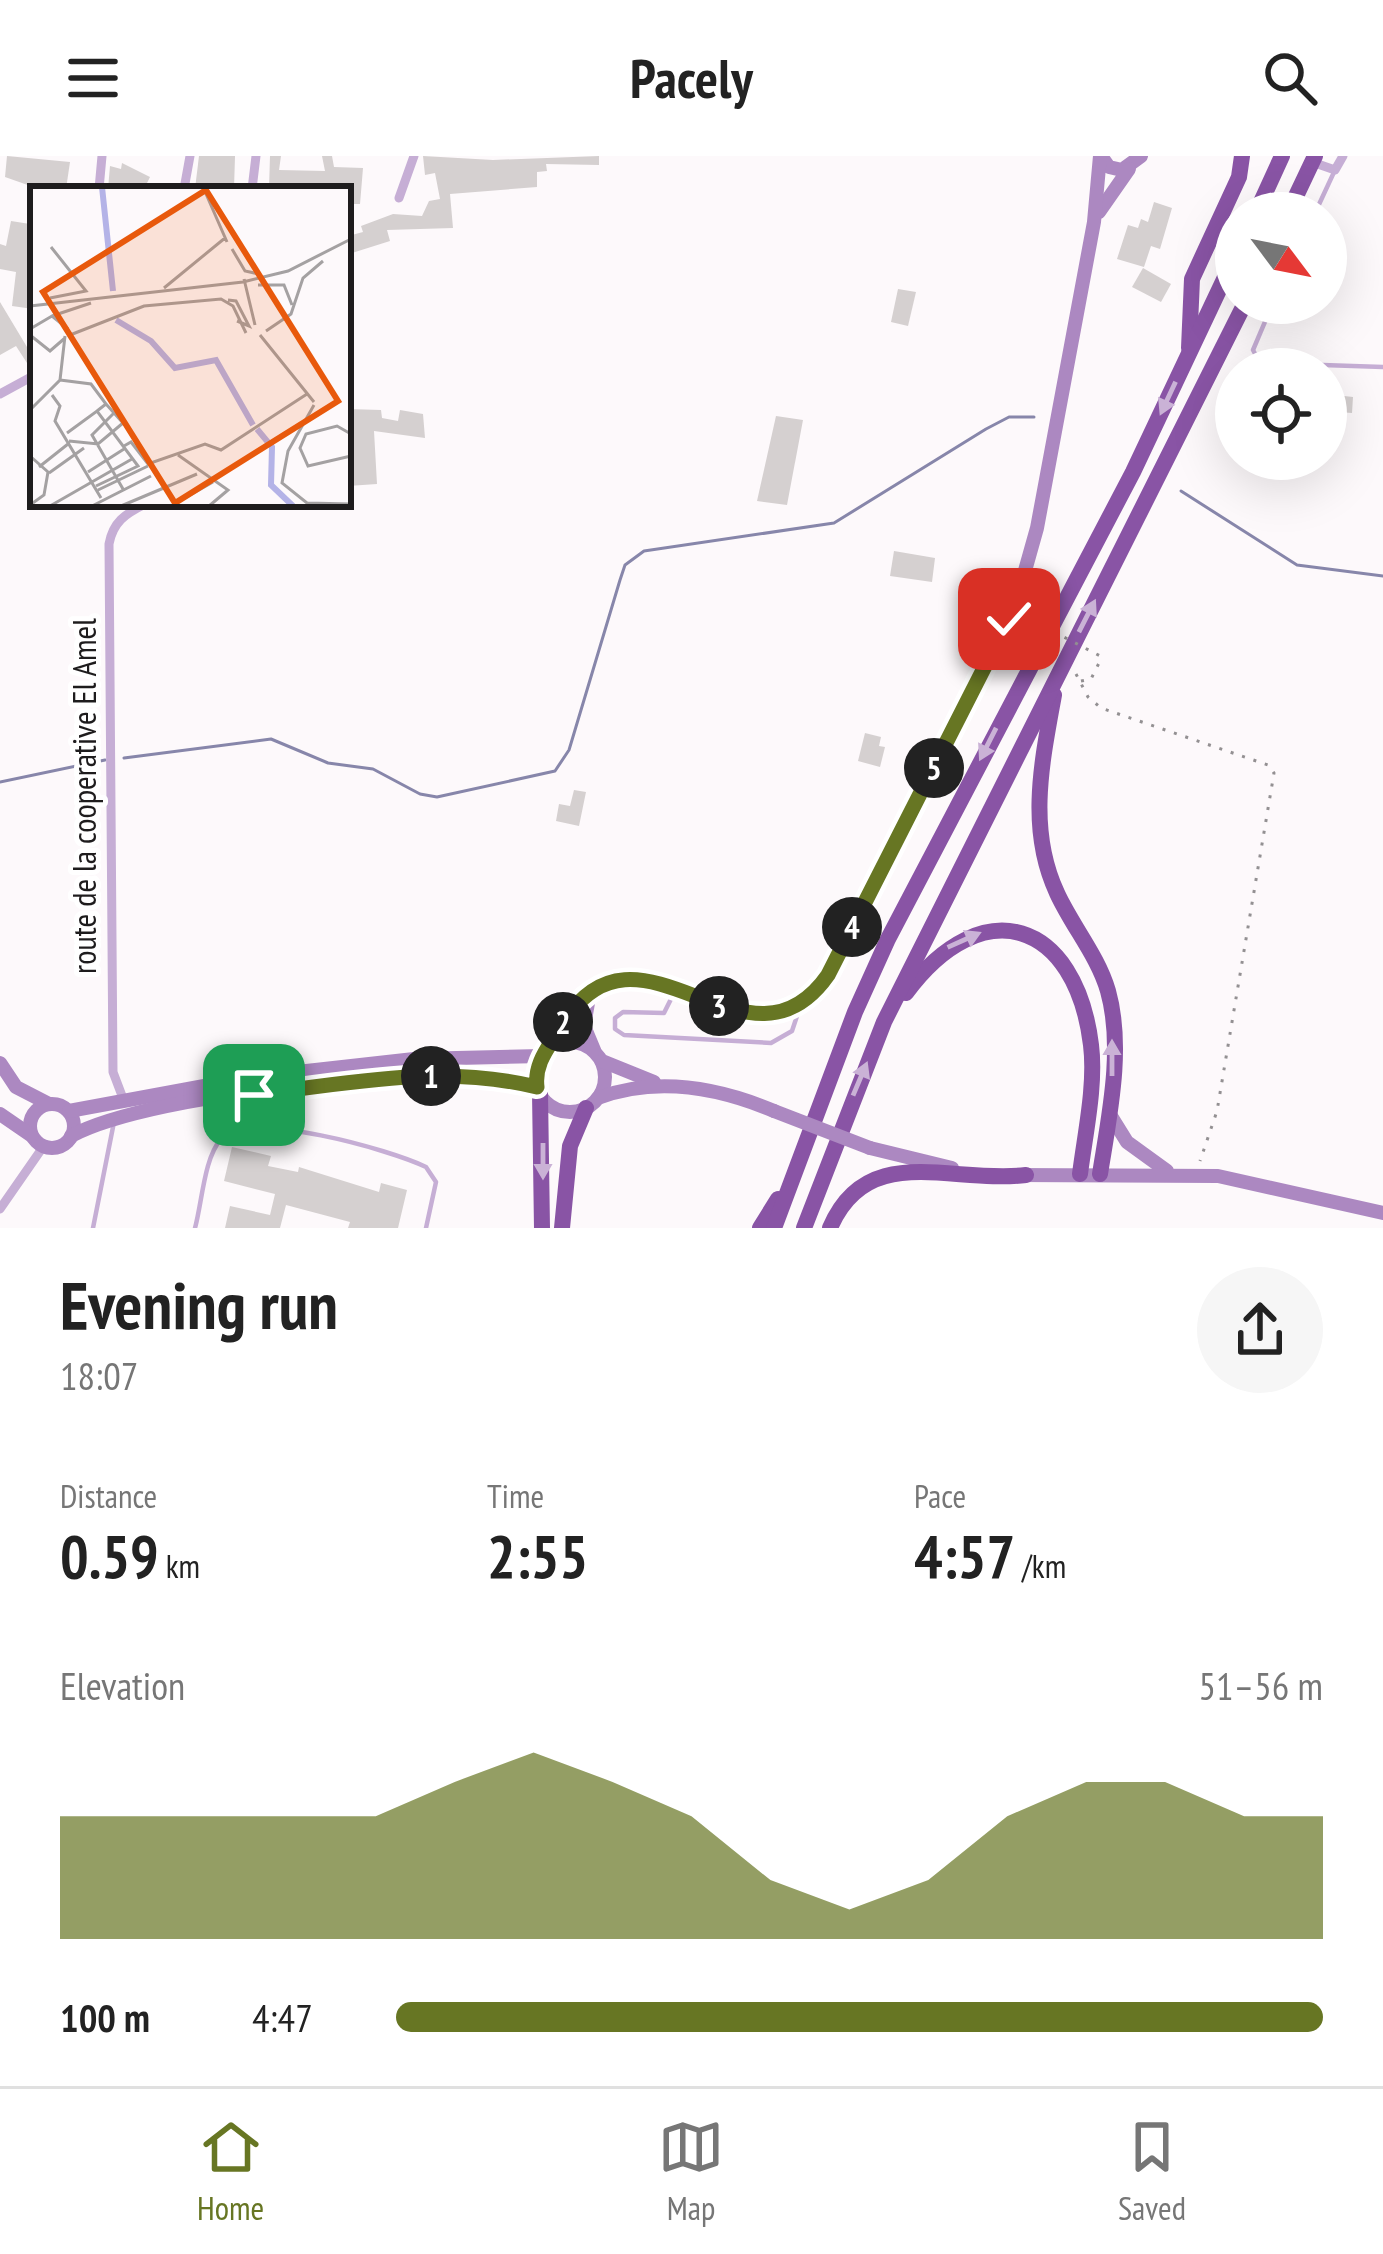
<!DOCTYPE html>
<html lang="en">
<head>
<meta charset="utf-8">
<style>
  body { margin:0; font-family:"PT Sans Narrow",sans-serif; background:#f6f6f6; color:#222; height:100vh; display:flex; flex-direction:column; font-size:45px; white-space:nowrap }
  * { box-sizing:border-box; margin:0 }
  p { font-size:39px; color:#767676 }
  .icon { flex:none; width:66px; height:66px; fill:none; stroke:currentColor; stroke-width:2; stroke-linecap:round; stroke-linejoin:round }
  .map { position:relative; height:1072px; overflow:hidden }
  .side { display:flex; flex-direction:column; background:#fff; flex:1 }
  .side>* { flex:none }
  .needle { width:78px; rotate:122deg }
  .tools { position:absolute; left:1215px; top:36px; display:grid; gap:24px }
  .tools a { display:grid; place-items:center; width:132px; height:132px; border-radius:50%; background:#fff; box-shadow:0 12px 48px #0002; font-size:60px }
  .pin { position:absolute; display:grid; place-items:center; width:102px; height:102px; color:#fff; margin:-51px; border-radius:24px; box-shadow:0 6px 18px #0006 }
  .km { position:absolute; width:60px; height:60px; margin:-30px; border-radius:50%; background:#222; color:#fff; font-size:33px; line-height:60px; text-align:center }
  .round { display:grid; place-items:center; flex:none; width:126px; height:126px; border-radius:63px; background:#f6f6f6 }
  .headline { display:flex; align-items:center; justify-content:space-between; height:204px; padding:0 60px }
  h1 { font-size:66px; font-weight:700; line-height:90px }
  .metrics { display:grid; grid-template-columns:repeat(3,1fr); gap:18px; height:204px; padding:12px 60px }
  .metrics div { display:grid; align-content:center }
  .metrics b { font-size:60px; font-weight:700 }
  .metrics small { font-size:33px; font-weight:400 }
  .metrics p { font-size:33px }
  .chart { height:336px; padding:24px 60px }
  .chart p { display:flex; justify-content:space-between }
  .chart svg { width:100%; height:216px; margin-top:12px; fill:#677623; opacity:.7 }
  ul { padding:0 60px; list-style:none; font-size:39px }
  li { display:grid; grid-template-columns:192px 144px 1fr; align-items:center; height:90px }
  li i { height:30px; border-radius:15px; background:#677623 }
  header { display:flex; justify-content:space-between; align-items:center; height:156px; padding:0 60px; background:#fff; font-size:54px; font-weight:700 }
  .tab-bar { display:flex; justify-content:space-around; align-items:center; height:168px; border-top:3px solid #e0e0e0; background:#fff; font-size:33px; color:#767676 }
  .tab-bar a { display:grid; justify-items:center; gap:6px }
  .tab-bar .selected { color:#677623 }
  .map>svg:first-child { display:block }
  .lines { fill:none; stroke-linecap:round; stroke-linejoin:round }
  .stream { stroke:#8786aa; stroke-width:3 }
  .building { fill:#d5d0d0 }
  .path { stroke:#939092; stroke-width:3; stroke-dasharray:3 9; stroke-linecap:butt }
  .lane { stroke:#c6aed5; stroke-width:4.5 }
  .street { stroke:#c6aed5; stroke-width:9 }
  .secondary { stroke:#ac88c1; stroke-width:14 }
  .highway { stroke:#8954a5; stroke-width:16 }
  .path-bridge { stroke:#939092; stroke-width:3; stroke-dasharray:3 9; stroke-linecap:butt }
  .secondary-bridge { stroke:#ac88c1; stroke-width:14 }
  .oneway { fill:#cab2d6 }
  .route-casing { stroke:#fff; stroke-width:24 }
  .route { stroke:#677623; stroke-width:15 }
  .labels { text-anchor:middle; stroke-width:10; stroke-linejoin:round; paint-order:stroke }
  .street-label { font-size:33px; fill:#1e1c1d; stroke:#fff }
  .inset-river { fill:none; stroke:#b4b3e7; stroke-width:6 }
  .inset-road { fill:none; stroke:#a4a1a2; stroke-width:3 }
  .view { fill:#e8590c; fill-opacity:0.15; stroke:#e8590c; stroke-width:6 }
  .inset-edge { fill:none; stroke:#1e1c1d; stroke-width:6 }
</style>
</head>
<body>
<header><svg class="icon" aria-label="menu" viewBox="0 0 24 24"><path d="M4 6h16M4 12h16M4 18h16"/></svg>Pacely<svg class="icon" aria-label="search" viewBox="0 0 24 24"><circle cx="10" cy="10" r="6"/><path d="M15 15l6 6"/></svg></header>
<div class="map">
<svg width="1383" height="1072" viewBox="0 0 1383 1072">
  <rect width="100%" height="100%" fill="#fdf9fb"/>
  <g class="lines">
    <!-- stream -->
    <g class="stream">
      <polyline points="1181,335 1297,409 1383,420"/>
      <polyline points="124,602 271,583 328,607 373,613 420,638 437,641 555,615 569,594 620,424 625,409 644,395 834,367 986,273 1009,261 1034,261"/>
      <polyline points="0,626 105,604"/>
    </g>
  </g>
  <!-- building -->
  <g class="building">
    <polygon points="7,0 70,6 66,33 39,33 5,21"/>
    <polygon points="199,0 235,0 234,33 195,33"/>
    <polygon points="270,0 281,0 279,14 325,15 322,0 332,0 334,11 363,12 360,48 348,48 348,33 269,33"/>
    <polygon points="423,0 493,4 599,0 599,9 546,8 547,15 537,16 537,31 450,38 453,72 387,74 390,85 352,97 348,80 363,76 361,70 393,58 422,60 429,45 440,43 435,17 425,19"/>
    <polygon points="122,7 150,21 144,33 108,33 110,10 121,13"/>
    <polygon points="1154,46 1172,52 1160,93 1151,90 1144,111 1117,103 1128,69 1138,72 1141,63 1148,66"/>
    <polygon points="11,65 30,68 33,77 33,153 12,150 16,116 0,113 0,88 6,90"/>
    <polygon points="1143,112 1171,128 1161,146 1132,131"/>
    <polygon points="898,133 916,136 908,170 891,166"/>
    <polygon points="0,146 33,201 27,207 16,190 0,199"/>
    <polygon points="1326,238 1353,241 1352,257 1326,255"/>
    <polygon points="348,253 381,254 382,262 398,265 400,254 423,258 425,282 374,275 377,328 348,330 348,304 353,304"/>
    <polygon points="776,260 803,264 787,349 757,345"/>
    <polygon points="894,395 935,402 932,426 890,420"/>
    <polygon points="865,577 881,581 879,590 885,591 880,611 858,605"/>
    <polygon points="574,634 586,636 579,670 556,665 559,648 570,650"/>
    <polygon points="232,991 271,1000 268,1010 298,1016 299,1011 379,1036 381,1027 407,1034 398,1072 348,1072 350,1066 286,1049 280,1072 225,1072 230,1050 270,1059 275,1038 224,1025"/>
  </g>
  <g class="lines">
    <!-- path -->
    <g class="path">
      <polyline points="1076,518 1088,541 1101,552 1268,609 1274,617 1217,955 1200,1005"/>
      <polyline points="1081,525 1091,523 1102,501"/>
    </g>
    <!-- lane -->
    <g class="lane">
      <polyline points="1315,57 1335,14"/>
      <polyline points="1273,147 1253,194 1260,207 1383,211"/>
      <polyline points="675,835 664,857 623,856 615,862 615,873 624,879 771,887 792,875 799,854"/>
      <polyline points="287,934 292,974"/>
      <polyline points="93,1072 114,966"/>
      <path d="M195,1072C202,1047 204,1002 221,983C249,953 391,994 426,1011L436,1026L426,1072"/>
    </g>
    <!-- street -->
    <g class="street">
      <polyline points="1312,6 1335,14 1343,0"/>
      <polyline points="99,33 102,0"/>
      <polyline points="184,33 190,0"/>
      <polyline points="252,33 256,0"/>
      <polyline points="399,42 414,0"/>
      <polyline points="0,238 33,220"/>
      <path d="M124,945L113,916L109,388C113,366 125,358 145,348"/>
      <polyline points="0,1053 43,991"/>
    </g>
    <!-- secondary -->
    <g class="secondary">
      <polyline points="1101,0 1109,11 1122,14 1141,0"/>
      <polyline points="1099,56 1129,13"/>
      <polyline points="589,841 584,870 594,894"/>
      <circle cx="570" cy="921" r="35"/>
      <path d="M545,897C561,870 576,841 605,826C677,790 756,922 828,819L1019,436L1037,372L1094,66L1100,0"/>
      <polyline points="602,905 654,926"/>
      <polyline points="0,907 16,931 49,948"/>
      <path d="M598,942C657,920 717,931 774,955"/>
      <circle cx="52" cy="970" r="22"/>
      <polyline points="69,955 253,921 414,903 542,900"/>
      <polyline points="1109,957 1127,986 1167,1015"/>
      <polyline points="0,958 32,980"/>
      <path d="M71,980C155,935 444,908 537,931"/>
      <polyline points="870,992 952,1012"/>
      <polyline points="1016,1019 1218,1020 1383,1057"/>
    </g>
    <!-- highway -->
    <g class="highway">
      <polyline points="1256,57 1282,0"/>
      <polyline points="1288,57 1315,0"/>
      <polyline points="1189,192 1192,123 1239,21 1242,0"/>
      <path d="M1054,539C1042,605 1027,673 1057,737C1072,770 1098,800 1108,835C1124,892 1109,961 1100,1018"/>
      <path d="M906,837C983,733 1076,765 1091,889C1096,929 1085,978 1080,1018"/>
      <polyline points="540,937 542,1072"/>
      <polyline points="562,1072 570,990 586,952"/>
      <polyline points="760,1072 778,1043"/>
      <polyline points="774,1072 855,856 888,783 1133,316 1236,98"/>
      <polyline points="804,1072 884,866 1245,147"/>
      <path d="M830,1072C867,985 951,1028 1026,1019"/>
    </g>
    <!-- path-bridge -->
    <polyline class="path-bridge" points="1022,459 1102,501"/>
    <!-- secondary-bridge -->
    <polyline class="secondary-bridge" points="774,955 870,992"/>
  </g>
  <!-- one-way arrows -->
  <defs><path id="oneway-solid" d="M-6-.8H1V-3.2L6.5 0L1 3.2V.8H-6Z" transform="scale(3)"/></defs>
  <g class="oneway">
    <use href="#oneway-solid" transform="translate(1168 242) rotate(115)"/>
    <use href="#oneway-solid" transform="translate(1087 460) rotate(-63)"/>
    <use href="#oneway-solid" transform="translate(988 588) rotate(117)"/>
    <use href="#oneway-solid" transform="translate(964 784) rotate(-24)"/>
    <use href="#oneway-solid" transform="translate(1112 902) rotate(-90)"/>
    <use href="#oneway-solid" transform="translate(860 923) rotate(-67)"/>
    <use href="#oneway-solid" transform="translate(543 1005) rotate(90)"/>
  </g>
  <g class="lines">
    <defs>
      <path id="route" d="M254,939C347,927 443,908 537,931C534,907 549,891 560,872C637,739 747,935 828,819L1009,463"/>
    </defs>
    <!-- route casing -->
    <use href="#route" class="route-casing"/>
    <!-- route -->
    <use href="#route" class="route"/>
  </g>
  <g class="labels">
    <!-- street labels -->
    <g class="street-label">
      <text transform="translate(84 640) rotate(-90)" y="12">route de la cooperative El Amel</text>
    </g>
  </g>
  <!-- overview -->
  <g transform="translate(30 30)">
    <rect width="321" height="321" fill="#fdf9fb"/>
    <path class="inset-river" d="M72,1L83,105M86,134L121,155L145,182L186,174L223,239M227,243L242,261L241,299L263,320"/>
    <path class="inset-road" d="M173,1L197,56M202,63L215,85L229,88M214,93L225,139M228,99H254L262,119M134,102L195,52M20,112L56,105L21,61M198,114L206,115L219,140L207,135M0,120L213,96L258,85L321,53M22,130L61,117M0,143L22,130L38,143M236,145L261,128L273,92L293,75M0,149L20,165L35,152M40,149L114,120L191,113L203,120L216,147M230,149L284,216M30,194L61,198L76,218L67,225M22,209L30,220L25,235L71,312M284,219L258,265L252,297L277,317L321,318M0,224L30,194L35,150M85,226L62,249L93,303M37,247L67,225L108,280L66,300M321,248L307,240L276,248L270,262L278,280L321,270M39,255L68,258L93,237L76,218M94,260L101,256L118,278L175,258L191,264L277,208M148,269L198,304L179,320M0,270L18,286L14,309L0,319M9,281L38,258M58,286L94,263M19,287L54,262M68,304L118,280M20,320L102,273M62,320L121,290M91,320L167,288M141,320L183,296"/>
    <path class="view" d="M176,4L308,215L145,317L13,106Z"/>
    <rect width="321" height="321" class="inset-edge"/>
  </g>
</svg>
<div class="tools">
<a><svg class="needle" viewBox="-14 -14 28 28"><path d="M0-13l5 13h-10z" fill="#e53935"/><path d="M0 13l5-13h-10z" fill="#767676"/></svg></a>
<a><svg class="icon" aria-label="locate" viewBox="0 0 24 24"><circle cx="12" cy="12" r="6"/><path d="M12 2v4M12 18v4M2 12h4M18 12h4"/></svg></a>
</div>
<div class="pin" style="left:254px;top:939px;background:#1e9e55"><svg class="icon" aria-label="arrive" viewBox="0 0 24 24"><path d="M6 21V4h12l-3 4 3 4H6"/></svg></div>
<div class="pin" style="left:1009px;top:463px;background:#d93025"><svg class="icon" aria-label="check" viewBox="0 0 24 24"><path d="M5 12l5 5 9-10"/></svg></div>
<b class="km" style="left:431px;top:920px">1</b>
<b class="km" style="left:563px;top:866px">2</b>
<b class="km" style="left:719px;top:850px">3</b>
<b class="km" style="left:852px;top:771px">4</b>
<b class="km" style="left:934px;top:612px">5</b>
</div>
<section class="side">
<div class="headline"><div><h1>Evening run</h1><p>18:07</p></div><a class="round"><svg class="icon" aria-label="share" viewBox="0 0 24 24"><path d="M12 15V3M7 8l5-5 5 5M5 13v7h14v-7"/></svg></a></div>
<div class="metrics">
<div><p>Distance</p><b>0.59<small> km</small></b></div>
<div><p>Time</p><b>2:55</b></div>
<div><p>Pace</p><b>4:57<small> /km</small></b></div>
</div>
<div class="chart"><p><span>Elevation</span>51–56 m</p>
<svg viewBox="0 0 160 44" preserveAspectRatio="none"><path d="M0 44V19L10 19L20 19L30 19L40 19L50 12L60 6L70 12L80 19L90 32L100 38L110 32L120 19L130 12L140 12L150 19L160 19V44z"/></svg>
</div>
<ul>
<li><b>100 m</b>4:47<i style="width:100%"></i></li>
</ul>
</section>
<nav class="tab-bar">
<a class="selected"><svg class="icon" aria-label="home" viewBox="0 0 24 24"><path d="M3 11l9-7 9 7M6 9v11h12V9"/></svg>Home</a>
<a><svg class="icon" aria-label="map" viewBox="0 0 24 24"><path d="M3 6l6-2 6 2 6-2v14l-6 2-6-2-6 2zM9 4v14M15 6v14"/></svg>Map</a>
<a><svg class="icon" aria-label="saved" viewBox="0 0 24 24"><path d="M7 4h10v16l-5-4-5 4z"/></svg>Saved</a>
</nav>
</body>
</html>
